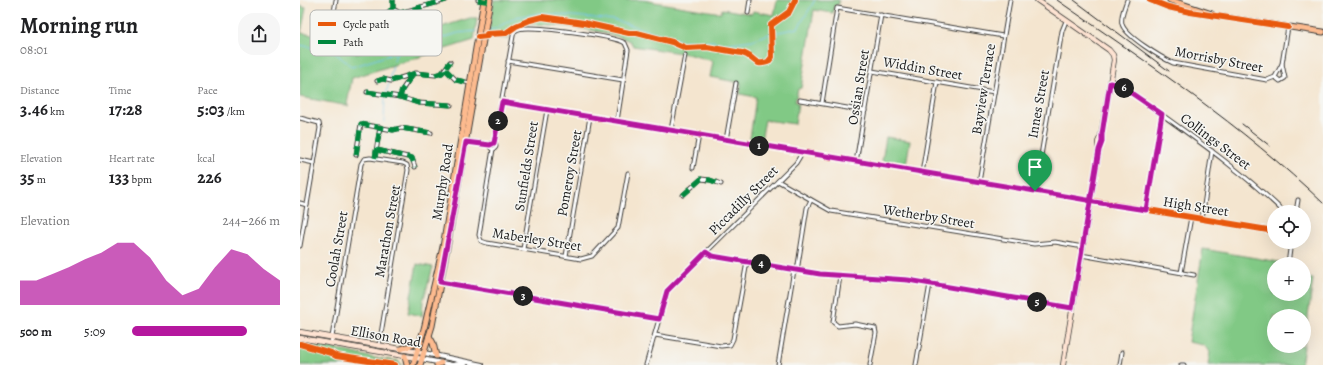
<!DOCTYPE html>
<html lang="en">
<head>
<meta charset="utf-8">
<style>
  body { margin:0; font-family:Alegreya,serif; background:#f6f6f6; color:#202124; height:100vh; display:flex; flex-direction:column; font-size:15px; white-space:nowrap }
  * { box-sizing:border-box; margin:0 }
  p { font-size:13px; color:#757577 }
  .icon { flex:none; width:22px; height:22px; fill:none; stroke:currentColor; stroke-width:2; stroke-linecap:round; stroke-linejoin:round }
  .map { position:relative; flex:1; overflow:hidden }
  .panel { display:flex; flex-direction:column; background:#fff; width:300px }
  .panel>* { flex:none }
  .controls { position:absolute; left:967px; top:205px; display:grid; gap:8px }
  .controls a { display:grid; place-items:center; width:44px; height:44px; border-radius:50%; background:#fff; box-shadow:0 4px 16px #0002; font-size:20px }
  .pin { position:absolute; display:grid; place-items:center; width:34px; height:34px; color:#fff; margin:-41px -17px; border-radius:50% 50% 50% 0; rotate:-45deg; box-shadow:0 0 4px #0007 }
  .pin .icon { rotate:45deg }
  .km { position:absolute; width:20px; height:20px; margin:-10px; border-radius:50%; background:#222; color:#fff; font-size:11px; line-height:20px; text-align:center }
  .round { display:grid; place-items:center; flex:none; width:42px; height:42px; border-radius:16px; background:#f6f6f6 }
  .summary { display:flex; align-items:center; justify-content:space-between; height:68px; padding:0 20px }
  h1 { font-size:22px; font-weight:700; line-height:30px }
  .figures { display:grid; grid-template-columns:repeat(3,1fr); gap:6px; height:68px; padding:4px 20px }
  .figures div { display:grid; align-content:center }
  .figures b { font-size:17px; font-weight:700 }
  .figures small { font-size:11px; font-weight:400 }
  .figures p { font-size:11px }
  .chart { height:112px; padding:8px 20px }
  .chart p { display:flex; justify-content:space-between }
  .chart svg { width:100%; height:72px; margin-top:4px; fill:#b5179e; opacity:.7 }
  ul { padding:0 20px; list-style:none; font-size:13px }
  li { display:grid; grid-template-columns:64px 48px 1fr; align-items:center; height:30px }
  li i { height:10px; border-radius:5px; background:#b5179e }
  main { display:flex; flex:1; min-height:0 }
  .map>svg:first-child { display:block }
  .green { fill:#81c985; stroke:#4e7250 }
  .lines { fill:none; stroke-linecap:round; stroke-linejoin:round }
  .stream { stroke:#6ec2ea; stroke-width:1 }
  .minor-casing { stroke:#3c3a37; stroke-width:5 }
  .tertiary-casing { stroke:#3c3a37; stroke-width:6 }
  .secondary-casing { stroke:#3c3a37; stroke-width:6 }
  .primary-casing { stroke:#3c3a37; stroke-width:7 }
  .minor { stroke:#fff; stroke-width:3 }
  .tertiary { stroke:#fff; stroke-width:4 }
  .secondary { stroke:#fee3d2; stroke-width:4.5 }
  .primary { stroke:#fcba8e; stroke-width:5 }
  .rail { stroke:#1c1c1c; stroke-width:1 }
  .quiet { stroke:#00873e; stroke-width:5; stroke-dasharray:10 5; stroke-linecap:butt }
  .cycleway-casing { stroke:#f6f6f2; stroke-width:8 }
  .cycleway { stroke:#e8590c; stroke-width:6 }
  .route-casing { stroke:#fff; stroke-width:8 }
  .route { stroke:#b5179e; stroke-width:5 }
  .labels { text-anchor:middle; stroke-width:3; stroke-linejoin:round; paint-order:stroke }
  .street-label { font-size:14px; fill:#1c1c1c; stroke:#f6f6f2 }
  .key { fill:#f6f6f2; stroke:#b5b5b2; stroke-width:1 }
  .key-label { font-size:11px; fill:#1c1c1c }
</style>
</head>
<body>
<main>
<section class="panel">
<div class="summary"><div><h1>Morning run</h1><p>08:01</p></div><a class="round"><svg class="icon" aria-label="share" viewBox="0 0 24 24"><path d="M12 15V3M7 8l5-5 5 5M5 13v7h14v-7"/></svg></a></div>
<div class="figures">
<div><p>Distance</p><b>3.46<small> km</small></b></div>
<div><p>Time</p><b>17:28</b></div>
<div><p>Pace</p><b>5:03<small> /km</small></b></div>
</div>
<div class="figures">
<div><p>Elevation</p><b>35<small> m</small></b></div>
<div><p>Heart rate</p><b>133<small> bpm</small></b></div>
<div><p>kcal</p><b>226</b></div>
</div>
<div class="chart"><p><span>Elevation</span>244–266 m</p>
<svg viewBox="0 0 160 44" preserveAspectRatio="none"><path d="M0 44V29L10 29L20 25L30 21L40 16L50 12L60 6L70 6L80 15L90 29L100 38L110 34L120 21L130 10L140 13L150 22L160 29V44z"/></svg>
</div>
<ul>
<li><b>500 m</b>5:09<i style="width:78%"></i></li>
</ul>
</section>
<div class="map">
<svg width="1023" height="365" viewBox="0 0 1023 365">
  <rect width="100%" height="100%" fill="#f6f6f2"/>
  <filter id="ink" filterUnits="userSpaceOnUse"><feTurbulence type="fractalNoise" baseFrequency=".025" numOctaves="2"/><feDisplacementMap in="SourceGraphic" scale="8" xChannelSelector="R" yChannelSelector="G"/><feConvolveMatrix kernelMatrix="1 2 1 2 8 2 1 2 1" color-interpolation-filters="sRGB"/></filter>
  <filter id="wash" filterUnits="userSpaceOnUse"><feTurbulence type="fractalNoise" baseFrequency=".012" numOctaves="4" result="noise"/><feDisplacementMap in="SourceGraphic" scale="16" xChannelSelector="R" yChannelSelector="G"/><feGaussianBlur stdDeviation="0.9" result="paint"/><feColorMatrix in="noise" values="0 0 0 0 0 0 0 0 0 0 0 0 0 0 0 0 0 1.4 0 .05"/><feComposite in="paint" operator="in"/></filter>
  <g filter="url(#wash)">
    <rect width="100%" height="100%" fill="#f4e5cf"/>
    <!-- green -->
    <g class="green">
      <path d="M194,0H342L421,13L422,9L452,14L453,11L474,15L477,0H539V4L534,6L533,13L514,10L501,88L498,89L495,102L498,103L495,124L465,120L461,140L450,138L456,97L440,94L441,83L410,77L413,61L387,54L333,46L331,42C315,31 235,19 217,27C211,29 209,33 208,39L188,36Z"/>
      <polygon points="0,6 6,8 1,33 58,43 56,54 170,18 177,18 174,40 52,78 47,104 49,106 0,97"/>
      <polygon points="586,137 610,141 606,165 582,161"/>
      <polygon points="903,249 979,262 979,264 974,264 974,294 1004,294 1004,278 1013,279 1004,345 1004,316 974,316 974,346 1004,346 1001,365 908,365 910,352 903,345 888,342"/>
      <polygon points="117,264 133,267 123,301 122,316 108,313"/>
      <polygon points="0,340 74,358 98,361 102,365 0,365"/>
    </g>
    <g class="lines">
      <!-- stream -->
      <g class="stream">
        <polyline points="188,30 195,29 216,17 242,13 314,20 379,40 403,42 413,41 423,44 453,40 469,34 498,28 515,0"/>
        <polyline points="0,45 34,52 52,67 158,33 176,31"/>
        <polyline points="87,50 89,55"/>
        <polyline points="94,61 96,54"/>
        <polyline points="90,78 93,66"/>
        <polyline points="86,94 89,83"/>
        <polyline points="84,122 85,98"/>
      </g>
    </g>
  </g>
  <g filter="url(#ink)">
    <g class="lines">
      <defs>
        <g id="minor">
          <polyline points="93,0 93,9 100,13 146,0"/>
          <polyline points="178,0 184,1"/>
          <path d="M827,0C825,7 820,16 822,24C825,36 862,58 873,63L967,80L975,77L982,64"/>
          <polyline points="448,13 450,0"/>
          <polyline points="30,37 36,0"/>
          <path d="M84,39C81,28 81,14 93,9"/>
          <polyline points="208,61 323,80"/>
          <polyline points="145,69 156,80 170,83"/>
          <polyline points="572,71 694,92"/>
          <polyline points="975,77 980,81 985,78 982,64 988,27"/>
          <polyline points="77,81 83,79 91,81 116,73 135,75 142,73 150,62"/>
          <path d="M810,83L818,84L832,93C884,131 938,167 984,212"/>
          <polyline points="67,92 100,97 118,103 151,105"/>
          <polyline points="100,97 102,90 112,75"/>
          <polyline points="500,100 565,111"/>
          <polyline points="202,102 974,231"/>
          <polyline points="522,103 537,8 703,36"/>
          <polyline points="0,118 19,123 20,128 0,246"/>
          <polyline points="371,130 385,55"/>
          <polyline points="426,140 436,83"/>
          <polyline points="164,141 190,145"/>
          <circle cx="193" cy="146" r="3"/>
          <path d="M194,143L213,36C214,32 215,30 219,29C231,25 314,36 325,43L328,50L317,121"/>
          <polyline points="193,149 179,235 181,241 187,243 281,259 292,256 318,228 328,173"/>
          <polyline points="77,150 112,158 115,167"/>
          <polyline points="56,155 61,124 93,130 101,128 131,133"/>
          <polyline points="75,158 80,127"/>
          <polyline points="0,160 14,163"/>
          <polyline points="556,162 581,15"/>
          <polyline points="393,168 399,135"/>
          <polyline points="622,173 637,82"/>
          <polyline points="478,181 531,211 734,244 755,242 783,247"/>
          <polyline points="679,182 710,0"/>
          <polyline points="735,191 762,31 766,21"/>
          <polyline points="383,195 401,179 410,180 421,184"/>
          <polyline points="0,203 7,205"/>
          <polyline points="846,210 862,115"/>
          <polyline points="996,212 998,200"/>
          <polyline points="902,219 912,151"/>
          <polyline points="223,249 247,110"/>
          <polyline points="406,252 412,256 520,274 608,280 772,308"/>
          <polyline points="781,255 894,275"/>
          <polyline points="266,256 290,117"/>
          <polyline points="988,264 991,242"/>
          <polyline points="497,271 507,208 511,200"/>
          <polyline points="881,273 891,217"/>
          <polyline points="540,276 533,322 538,326 555,324 575,328 576,333 570,365"/>
          <polyline points="140,282 359,319"/>
          <polyline points="355,335 421,346 430,345 433,339 447,262"/>
          <polyline points="31,343 61,164 64,159 70,158 103,163 107,165 108,170 79,346"/>
          <polyline points="346,365 367,291 496,163 502,153"/>
          <polyline points="478,365 494,270"/>
          <polyline points="616,365 630,284"/>
          <polyline points="820,365 822,352"/>
          <polyline points="881,365 884,365"/>
        </g>
        <g id="tertiary">
          <polyline points="124,353 182,365"/>
          <polyline points="122,359 152,365 166,363"/>
        </g>
        <g id="secondary">
          <polyline points="737,0 809,50 813,55 814,60 799,148"/>
          <polyline points="0,332 124,353"/>
          <polyline points="0,338 122,359"/>
          <polyline points="763,365 799,150 798,142 802,134"/>
        </g>
        <g id="primary">
          <polyline points="850,0 868,7 890,12 1023,32"/>
          <polyline points="870,0 912,14"/>
          <polyline points="129,336 133,343 136,356"/>
          <polyline points="101,349 121,342"/>
          <polyline points="105,356 107,365"/>
          <polyline points="113,365 124,329 143,247 184,0"/>
          <polyline points="120,365 132,326 148,242 190,0"/>
          <polyline points="137,365 141,363"/>
        </g>
      </defs>
      <!-- minor casing -->
      <use href="#minor" class="minor-casing"/>
      <!-- tertiary casing -->
      <use href="#tertiary" class="tertiary-casing"/>
      <!-- secondary casing -->
      <use href="#secondary" class="secondary-casing"/>
      <!-- primary casing -->
      <use href="#primary" class="primary-casing"/>
      <!-- minor -->
      <use href="#minor" class="minor"/>
      <!-- tertiary -->
      <use href="#tertiary" class="tertiary"/>
      <!-- secondary -->
      <use href="#secondary" class="secondary"/>
      <!-- primary -->
      <use href="#primary" class="primary"/>
      <!-- rail -->
      <g class="rail">
        <path d="M757,0C849,64 942,125 1023,203"/>
        <polyline points="774,0 869,71"/>
        <polyline points="942,124 970,146"/>
      </g>
      <!-- quiet -->
      <g class="quiet">
        <polyline points="93,0 93,9 100,13 146,0"/>
        <polyline points="178,0 190,2"/>
        <path d="M84,39C81,28 81,14 93,9"/>
        <polyline points="145,69 156,80 170,83"/>
        <polyline points="77,81 83,79 91,81 116,73 135,75 142,73 150,62"/>
        <polyline points="67,92 100,97 118,103 151,105"/>
        <polyline points="100,97 102,90 113,74"/>
        <polyline points="77,150 112,158 115,167"/>
        <polyline points="56,155 61,124 93,130 101,128 131,133"/>
        <polyline points="75,158 80,127"/>
        <polyline points="383,195 401,179 410,180 421,184"/>
      </g>
      <defs>
        <g id="cycleway">
          <polyline points="850,0 868,7 890,12 988,27"/>
          <path d="M178,37L187,36V34L206,33L216,26L230,20L242,17L284,23L329,33H337L372,42L386,48L407,47L442,53C455,56 453,67 468,62L472,57L471,25L489,12L495,0"/>
          <polyline points="202,102 974,231"/>
          <polyline points="0,344 31,353 36,356 95,365"/>
        </g>
      </defs>
      <!-- cycleway casing -->
      <use href="#cycleway" class="cycleway-casing"/>
      <!-- cycleway -->
      <use href="#cycleway" class="cycleway"/>
    </g>
  </g>
  <g class="lines" filter="url(#ink)">
    <defs>
      <path id="route" d="M735,191L202,102L194,143L190,145L166,142L140,282L359,319L367,291L406,252L412,256L520,274L608,280L772,308C781,255 790,203 799,150L802,142V134L810,83L821,86L862,114L846,210L794,202L787,200L735,191"/>
    </defs>
    <!-- route casing -->
    <use href="#route" class="route-casing"/>
    <!-- route -->
    <use href="#route" class="route"/>
  </g>
  <g class="labels">
    <!-- street labels -->
    <g class="street-label">
      <text transform="translate(919 59) rotate(11)" y="5">Morrisby Street</text>
      <text transform="translate(623 68) rotate(10)" y="5">Widdin Street</text>
      <text transform="translate(558 87) rotate(-81)" y="5">Ossian Street</text>
      <text transform="translate(683 89) rotate(-81)" y="5">Bayview Terrace</text>
      <text transform="translate(738 104) rotate(-80)" y="5">Innes Street</text>
      <text transform="translate(916 141) rotate(37)" y="5">Collings Street</text>
      <text transform="translate(226 166) rotate(-81)" y="5">Sunfields Street</text>
      <text transform="translate(269 173) rotate(-80)" y="5">Pomeroy Street</text>
      <text transform="translate(142 182) rotate(-81)" y="5">Murphy Road</text>
      <text transform="translate(443 200) rotate(-45)" y="5">Piccadilly Street</text>
      <text transform="translate(896 206) rotate(9)" y="5">High Street</text>
      <text transform="translate(629 216) rotate(9)" y="5">Wetherby Street</text>
      <text transform="translate(87 231) rotate(-80)" y="5">Marathon Street</text>
      <text transform="translate(237 239) rotate(9)" y="5">Maberley Street</text>
      <text transform="translate(36 249) rotate(-80)" y="5">Coolah Street</text>
      <text transform="translate(86 336) rotate(10)" y="5">Ellison Road</text>
    </g>
  </g>
  <!-- legend -->
  <rect x="10" y="10" width="132" height="46" rx="6" class="key"/>
  <rect x="18" y="22" width="18" height="4" fill="#e8590c"/>
  <rect x="18" y="40" width="18" height="4" fill="#00873e"/>
  <g class="key-label">
    <text x="43" y="28">Cycle path</text>
    <text x="43" y="46">Path</text>
  </g>
</svg>
<div class="controls">
<a><svg class="icon" aria-label="locate" viewBox="0 0 24 24"><circle cx="12" cy="12" r="6"/><path d="M12 2v4M12 18v4M2 12h4M18 12h4"/></svg></a>
<a>+</a>
<a>−</a>
</div>
<div class="pin" style="left:735px;top:191px;background:#1e9e55"><svg class="icon" aria-label="arrive" viewBox="0 0 24 24"><path d="M6 21V4h12l-3 4 3 4H6"/></svg></div>
<b class="km" style="left:459px;top:146px">1</b>
<b class="km" style="left:198px;top:121px">2</b>
<b class="km" style="left:223px;top:296px">3</b>
<b class="km" style="left:461px;top:264px">4</b>
<b class="km" style="left:737px;top:302px">5</b>
<b class="km" style="left:824px;top:88px">6</b>
</div>
</main>
</body>
</html>
